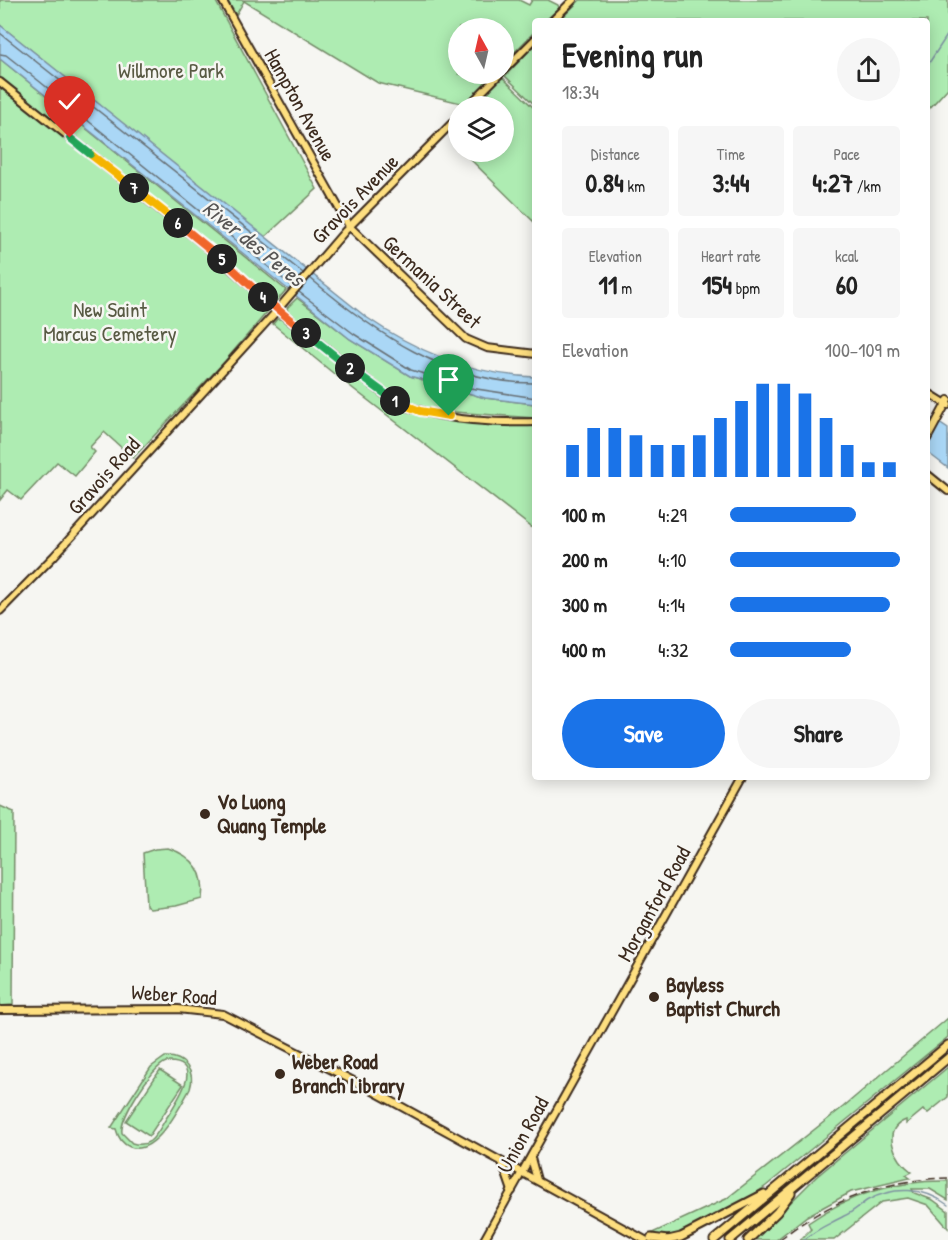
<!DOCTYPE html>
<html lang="en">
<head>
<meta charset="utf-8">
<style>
  body { margin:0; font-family:"Patrick Hand",sans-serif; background:#f6f6f6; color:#222; height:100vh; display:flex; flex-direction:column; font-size:22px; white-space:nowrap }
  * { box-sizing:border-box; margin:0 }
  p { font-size:20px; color:#767676 }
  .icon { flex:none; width:33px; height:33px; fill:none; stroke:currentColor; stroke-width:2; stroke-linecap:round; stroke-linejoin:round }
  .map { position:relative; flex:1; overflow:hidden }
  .drawer { position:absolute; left:532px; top:18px; width:398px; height:762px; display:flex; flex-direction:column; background:#fff; border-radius:6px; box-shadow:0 3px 15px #0003 }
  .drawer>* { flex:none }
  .needle { width:39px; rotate:352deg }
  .fabs { position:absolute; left:448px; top:18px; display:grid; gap:12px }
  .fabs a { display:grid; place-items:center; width:66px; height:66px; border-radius:50%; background:#fff; box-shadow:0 3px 15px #0003; font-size:30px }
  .pin { position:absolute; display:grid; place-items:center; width:51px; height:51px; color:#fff; margin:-62px -26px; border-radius:50% 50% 50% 0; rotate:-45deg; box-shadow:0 0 6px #0007 }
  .pin .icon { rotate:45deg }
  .km { position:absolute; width:30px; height:30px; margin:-15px; border-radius:50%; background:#222; color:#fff; font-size:16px; line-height:30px; text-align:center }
  .round { display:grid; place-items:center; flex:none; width:63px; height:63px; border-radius:32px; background:#f6f6f6 }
  .overview { display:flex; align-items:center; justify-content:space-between; height:102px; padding:0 30px }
  h1 { font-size:33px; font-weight:700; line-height:45px }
  .metrics { display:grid; grid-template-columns:repeat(3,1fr); gap:9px; height:102px; padding:6px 30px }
  .metrics div { display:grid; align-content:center; border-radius:6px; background:#f6f6f6; text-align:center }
  .metrics b { font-size:26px; font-weight:700 }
  .metrics small { font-size:16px; font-weight:400 }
  .metrics p { font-size:16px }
  .chart { height:168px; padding:12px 30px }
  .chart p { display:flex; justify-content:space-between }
  .chart svg { width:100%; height:108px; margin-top:6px; stroke:#1a73e8; stroke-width:6 }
  .button { display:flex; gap:12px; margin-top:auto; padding:12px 30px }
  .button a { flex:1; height:69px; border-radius:36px; background:#1a73e8; color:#fff; font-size:24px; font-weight:700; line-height:69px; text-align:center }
  .button a+a { background:#f6f6f6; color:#222 }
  ul { padding:0 30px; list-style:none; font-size:20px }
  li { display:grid; grid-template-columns:96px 72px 1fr; align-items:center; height:45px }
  li i { height:15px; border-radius:8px; background:#1a73e8 }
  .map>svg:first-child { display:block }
  .green { fill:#aeecb2; stroke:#748b68; stroke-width:1.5; fill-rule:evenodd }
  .water { fill:#aad7f6; stroke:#7e92a0; stroke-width:1.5 }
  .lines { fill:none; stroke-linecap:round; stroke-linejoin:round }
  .shore { stroke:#676f74; stroke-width:1.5 }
  .stream { stroke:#7e92a0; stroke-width:1.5 }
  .major-casing { stroke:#3b2a1e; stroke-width:10 }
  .highway-casing { stroke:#3b2a1e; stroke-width:11 }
  .major { stroke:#fedf80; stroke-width:6 }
  .highway { stroke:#fedf80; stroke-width:7 }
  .rail { stroke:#3b2a1e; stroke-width:1.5; stroke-dasharray:9 4.5; stroke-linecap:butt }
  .split-1-casing { stroke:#fff; stroke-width:12 }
  .split-2-casing { stroke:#fff; stroke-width:12 }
  .split-3-casing { stroke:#fff; stroke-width:12 }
  .split-4-casing { stroke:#fff; stroke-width:12 }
  .split-5-casing { stroke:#fff; stroke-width:12 }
  .split-6-casing { stroke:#fff; stroke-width:12 }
  .split-7-casing { stroke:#fff; stroke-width:12 }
  .split-8-casing { stroke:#fff; stroke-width:12 }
  .split-9-casing { stroke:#fff; stroke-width:12 }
  .split-1 { stroke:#f5b400; stroke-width:8 }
  .split-2 { stroke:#22a559; stroke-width:8 }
  .split-3 { stroke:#22a559; stroke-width:8 }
  .split-4 { stroke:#f0652b; stroke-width:8 }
  .split-5 { stroke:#f0652b; stroke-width:8 }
  .split-6 { stroke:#f0652b; stroke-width:8 }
  .split-7 { stroke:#f5b400; stroke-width:8 }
  .split-8 { stroke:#f5b400; stroke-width:8 }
  .split-9 { stroke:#22a559; stroke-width:8 }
  .poi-dot { fill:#3b2a1e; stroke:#f6f6f2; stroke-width:2 }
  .labels { text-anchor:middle; stroke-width:5; stroke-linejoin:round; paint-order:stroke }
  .park-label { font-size:21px; fill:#585a43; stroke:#f6f6f2 }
  .street-label { font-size:21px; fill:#3b2a1e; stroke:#f6f6f2 }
  .poi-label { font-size:21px; font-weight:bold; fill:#3b2a1e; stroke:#f6f6f2; text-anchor:start }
  .water-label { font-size:22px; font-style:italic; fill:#575554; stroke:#f6f6f2 }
</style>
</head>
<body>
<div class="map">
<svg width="948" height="1240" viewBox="0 0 948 1240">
  <rect width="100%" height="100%" fill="#f6f6f2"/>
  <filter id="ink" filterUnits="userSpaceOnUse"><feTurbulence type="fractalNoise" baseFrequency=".0167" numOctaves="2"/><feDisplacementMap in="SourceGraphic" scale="12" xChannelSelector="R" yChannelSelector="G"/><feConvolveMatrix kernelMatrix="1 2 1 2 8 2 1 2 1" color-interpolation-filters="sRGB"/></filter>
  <g filter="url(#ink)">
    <!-- green -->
    <g class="green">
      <polygon points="0,0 215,0 317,189 265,237 0,25"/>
      <polygon points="227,0 519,0 529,5 532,0 548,0 558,5 559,8 545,21 536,21 535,31 504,63 504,28 459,28 459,74 499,74 535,109 535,223 463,152 504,152 504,106 461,106 461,103 378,83 244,1 236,15"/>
      <polygon points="580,0 948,0 948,88 927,111 927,21 559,21"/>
      <polygon points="535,45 535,105 505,76"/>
      <polygon points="0,59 286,290 225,361 133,458 104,432 90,447 95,452 75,476 57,462 21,500 8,490 0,500"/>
      <polygon points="297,298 350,339 410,376 485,398 535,404 535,418 441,411 408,403 381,387 288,312 287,308"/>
      <polygon points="277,319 281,319 382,398 408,412 453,421 535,426 535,530 333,373 273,324"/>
      <polygon points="0,806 14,812 13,1005 0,1006"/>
      <path d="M168,848C193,856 206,872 202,899L176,906L150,909L146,906L143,853L155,849Z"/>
      <polygon points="948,1018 948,1037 766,1186 743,1202 674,1237 650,1234 726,1199 843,1107"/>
      <path d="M165,1057C184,1056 196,1071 190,1089C180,1107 155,1157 130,1147C122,1144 118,1137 116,1129L111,1128L151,1067ZM166,1062C206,1060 178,1099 169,1114C163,1122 158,1135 150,1141C144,1145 138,1145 132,1143L122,1133C119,1118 152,1067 166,1062Z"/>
      <path d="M948,1067V1097L928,1113L923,1110L906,1124V1120C880,1130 895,1160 912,1172L906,1175L910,1178L851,1192L807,1216L776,1240H753L816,1177Z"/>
      <polygon points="160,1070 183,1085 149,1136 126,1121"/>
      <path d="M948,1181V1200L930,1189H912L914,1193L933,1200L948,1211V1228L928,1205L908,1198L882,1202L834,1240H800L811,1229L808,1223C849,1194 898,1180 948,1181Z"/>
    </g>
    <!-- water -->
    <g class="water">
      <path d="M0,25L366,317C417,352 473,375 535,377V404L485,398L410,376L350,339L0,59Z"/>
      <polygon points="927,415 948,429 948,468 927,452"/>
    </g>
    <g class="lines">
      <!-- shore -->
      <g class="shore">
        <polyline points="0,33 303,273"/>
        <polyline points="0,54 6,55 39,81 292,286"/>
        <path d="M310,278C375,333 447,384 536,383"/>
        <polyline points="299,292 354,334 411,370 470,388 536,398"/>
      </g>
      <!-- stream -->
      <g class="stream">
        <polyline points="927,66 948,34"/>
        <path d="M804,1240C819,1227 828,1225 844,1216C853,1212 860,1205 868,1200C894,1186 924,1187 948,1205"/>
      </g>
      <defs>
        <g id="major">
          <polyline points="222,0 349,226 466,339 487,348 536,354"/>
          <polyline points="552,21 573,0"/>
          <polyline points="504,70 536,38"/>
          <path d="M0,82L202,243L289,320L389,397C427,421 491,423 536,422"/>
          <polyline points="468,106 500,74"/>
          <polyline points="927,392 948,405"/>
          <polyline points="927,439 948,400"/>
          <polyline points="927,474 948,491"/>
          <polyline points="0,611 54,556 273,315 345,231 459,116"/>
          <polyline points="0,1010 178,1009 223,1014 373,1091 645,1240"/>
          <polyline points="531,1158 537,1180"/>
          <polyline points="502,1162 512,1191"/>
          <polyline points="484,1240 743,777"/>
        </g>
        <g id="highway">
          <polyline points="651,1238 668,1240"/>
          <polyline points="668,1240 681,1237 764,1194"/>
          <polyline points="714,1240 948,1045"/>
          <polyline points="730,1240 948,1058"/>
          <polyline points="748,1240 777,1212 791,1193"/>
        </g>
      </defs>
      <!-- major casing -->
      <use href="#major" class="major-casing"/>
      <!-- highway casing -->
      <use href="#highway" class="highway-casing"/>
      <!-- major -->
      <use href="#major" class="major"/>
      <!-- highway -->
      <use href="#highway" class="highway"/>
      <!-- rail -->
      <path class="rail" d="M779,1240C828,1201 886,1179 948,1178"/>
    </g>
  </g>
  <g class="lines" filter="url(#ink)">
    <defs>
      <polyline id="split-1" points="395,401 420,411 449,416"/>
      <polyline id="split-2" points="350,368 395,401"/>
      <polyline id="split-3" points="306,333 350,368"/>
      <polyline id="split-4" points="263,297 306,333"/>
      <polyline id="split-5" points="222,259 263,297"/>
      <polyline id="split-6" points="178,223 222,259"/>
      <polyline id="split-7" points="134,188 178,223"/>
      <polyline id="split-8" points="90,154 134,188"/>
      <polyline id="split-9" points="70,138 90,154"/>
    </defs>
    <!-- split-1 casing -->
    <use href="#split-1" class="split-1-casing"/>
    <!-- split-2 casing -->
    <use href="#split-2" class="split-2-casing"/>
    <!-- split-3 casing -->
    <use href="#split-3" class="split-3-casing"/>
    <!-- split-4 casing -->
    <use href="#split-4" class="split-4-casing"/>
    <!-- split-5 casing -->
    <use href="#split-5" class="split-5-casing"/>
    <!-- split-6 casing -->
    <use href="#split-6" class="split-6-casing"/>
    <!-- split-7 casing -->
    <use href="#split-7" class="split-7-casing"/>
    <!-- split-8 casing -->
    <use href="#split-8" class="split-8-casing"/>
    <!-- split-9 casing -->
    <use href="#split-9" class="split-9-casing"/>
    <!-- split-1 -->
    <use href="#split-1" class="split-1"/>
    <!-- split-2 -->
    <use href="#split-2" class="split-2"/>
    <!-- split-3 -->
    <use href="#split-3" class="split-3"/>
    <!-- split-4 -->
    <use href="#split-4" class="split-4"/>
    <!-- split-5 -->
    <use href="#split-5" class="split-5"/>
    <!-- split-6 -->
    <use href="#split-6" class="split-6"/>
    <!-- split-7 -->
    <use href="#split-7" class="split-7"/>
    <!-- split-8 -->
    <use href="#split-8" class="split-8"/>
    <!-- split-9 -->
    <use href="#split-9" class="split-9"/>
  </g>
  <!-- markers -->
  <g class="poi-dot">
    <circle cx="205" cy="814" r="6"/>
    <circle cx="654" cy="997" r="6"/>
    <circle cx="280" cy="1074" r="6"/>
  </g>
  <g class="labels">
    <!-- park labels -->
    <g class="park-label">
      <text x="171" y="78">Willmore Park</text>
      <text x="110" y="317">New Saint<tspan x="110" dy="24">Marcus Cemetery</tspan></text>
    </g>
    <!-- street labels -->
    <g class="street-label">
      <text transform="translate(300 105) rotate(61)" y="7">Hampton Avenue</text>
      <text transform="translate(355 199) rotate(-46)" y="7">Gravois Avenue</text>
      <text transform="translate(432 282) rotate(43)" y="7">Germania Street</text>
      <text transform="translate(104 476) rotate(-48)" y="7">Gravois Road</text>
      <text transform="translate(654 904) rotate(-61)" y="7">Morganford Road</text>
      <text transform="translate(174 995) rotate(4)" y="7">Weber Road</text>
      <text transform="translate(523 1135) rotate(-61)" y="7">Union Road</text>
    </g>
    <!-- poi labels -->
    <g class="poi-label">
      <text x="217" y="809">Vo Luong<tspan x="217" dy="24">Quang Temple</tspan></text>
      <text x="666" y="992">Bayless<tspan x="666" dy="24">Baptist Church</tspan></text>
      <text x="292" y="1069">Weber Road<tspan x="292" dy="24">Branch Library</tspan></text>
    </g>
    <!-- water labels -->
    <g class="water-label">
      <text transform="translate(254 243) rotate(39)" y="8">River des Peres</text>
    </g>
  </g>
</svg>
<div class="fabs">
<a><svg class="needle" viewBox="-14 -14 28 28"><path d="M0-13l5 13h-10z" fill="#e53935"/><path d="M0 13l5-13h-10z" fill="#767676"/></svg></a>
<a><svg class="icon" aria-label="layers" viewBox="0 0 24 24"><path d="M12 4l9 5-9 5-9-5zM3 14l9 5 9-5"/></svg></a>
</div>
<div class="pin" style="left:449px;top:416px;background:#1e9e55"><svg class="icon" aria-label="arrive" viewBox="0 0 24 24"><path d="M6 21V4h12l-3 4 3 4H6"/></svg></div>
<div class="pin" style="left:70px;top:138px;background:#d93025"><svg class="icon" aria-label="check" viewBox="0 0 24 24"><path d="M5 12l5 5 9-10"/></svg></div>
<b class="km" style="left:395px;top:401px">1</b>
<b class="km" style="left:350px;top:368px">2</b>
<b class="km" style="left:306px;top:333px">3</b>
<b class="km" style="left:263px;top:297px">4</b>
<b class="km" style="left:222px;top:259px">5</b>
<b class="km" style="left:178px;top:223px">6</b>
<b class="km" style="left:134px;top:188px">7</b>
<section class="drawer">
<div class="overview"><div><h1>Evening run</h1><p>18:34</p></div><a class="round"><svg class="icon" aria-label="share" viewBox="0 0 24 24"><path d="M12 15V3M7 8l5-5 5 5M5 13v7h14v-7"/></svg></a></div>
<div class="metrics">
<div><p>Distance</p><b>0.84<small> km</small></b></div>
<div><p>Time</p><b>3:44</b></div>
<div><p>Pace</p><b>4:27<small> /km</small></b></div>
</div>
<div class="metrics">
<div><p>Elevation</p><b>11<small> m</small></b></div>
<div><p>Heart rate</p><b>154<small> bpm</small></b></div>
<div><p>kcal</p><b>60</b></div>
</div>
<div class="chart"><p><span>Elevation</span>100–109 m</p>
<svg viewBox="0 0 160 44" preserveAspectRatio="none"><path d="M5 44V31M15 44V24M25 44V24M35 44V27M45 44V31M55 44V31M65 44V27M75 44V20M85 44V13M95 44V6M105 44V6M115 44V10M125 44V20M135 44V31M145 44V38M155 44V38"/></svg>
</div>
<ul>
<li><b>100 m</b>4:29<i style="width:74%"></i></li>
<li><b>200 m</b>4:10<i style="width:100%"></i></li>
<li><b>300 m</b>4:14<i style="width:94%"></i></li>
<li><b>400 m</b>4:32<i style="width:71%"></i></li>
</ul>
<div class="button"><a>Save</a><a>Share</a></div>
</section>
</div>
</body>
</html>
